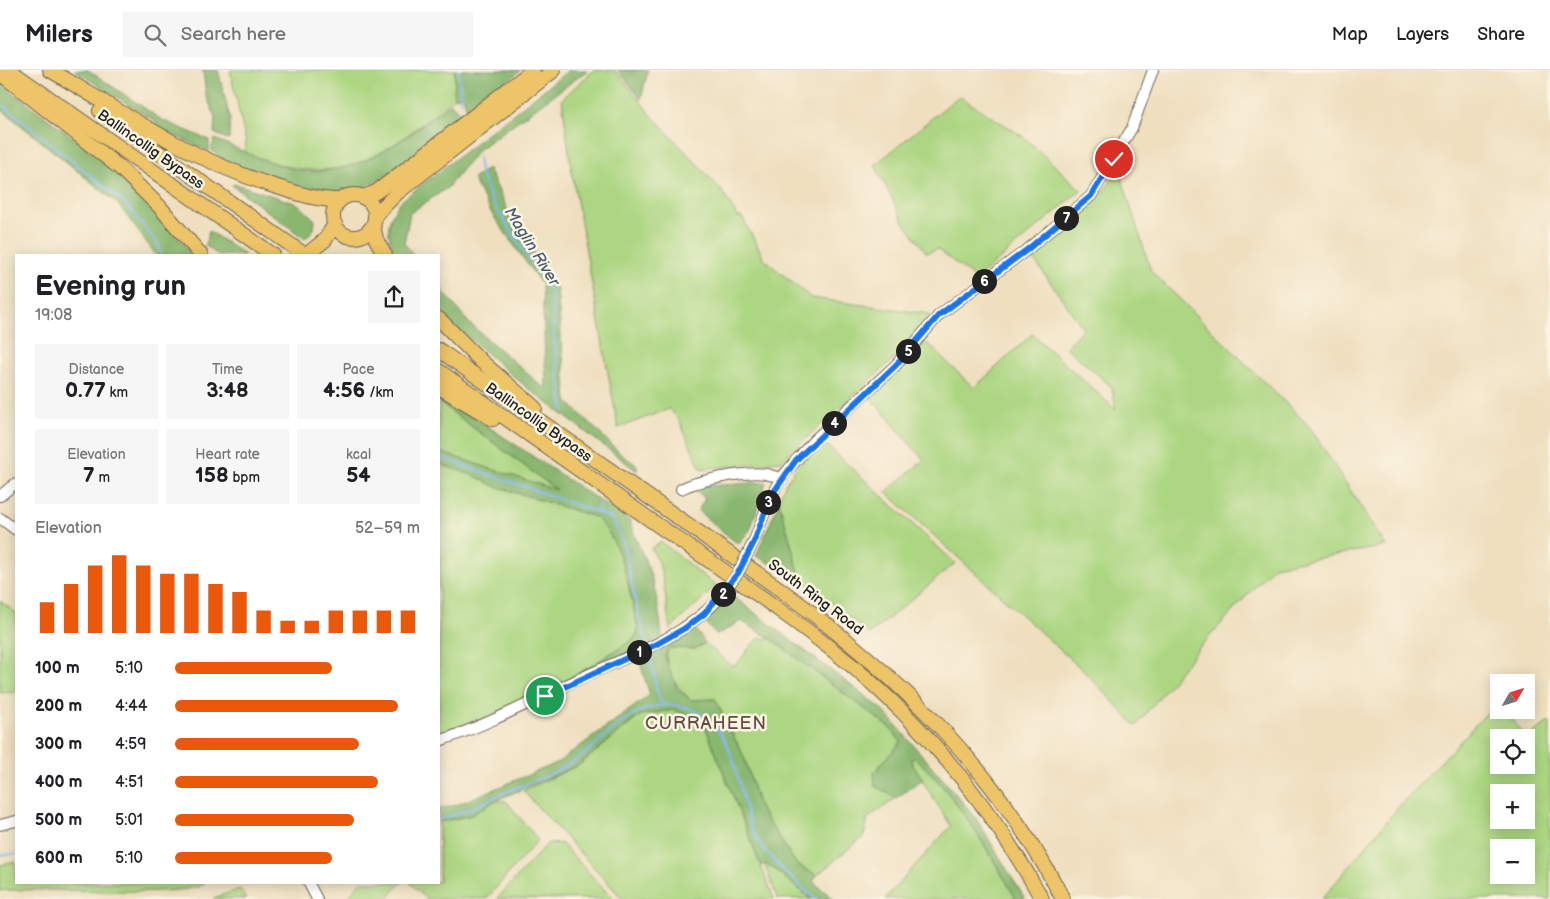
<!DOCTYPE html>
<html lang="en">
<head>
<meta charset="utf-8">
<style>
  body { margin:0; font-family:"Balsamiq Sans",sans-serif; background:#f6f6f6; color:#202124; height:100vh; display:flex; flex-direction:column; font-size:19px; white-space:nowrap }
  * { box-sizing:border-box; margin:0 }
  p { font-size:16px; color:#757577 }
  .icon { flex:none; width:28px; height:28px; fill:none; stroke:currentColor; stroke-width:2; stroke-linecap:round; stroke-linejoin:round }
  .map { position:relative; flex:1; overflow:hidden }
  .drawer { position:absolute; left:15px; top:184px; width:425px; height:630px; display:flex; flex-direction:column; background:#fff; border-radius:0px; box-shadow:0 2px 12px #0003 }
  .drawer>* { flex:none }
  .needle { width:32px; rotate:51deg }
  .buttons { position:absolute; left:1490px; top:604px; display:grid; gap:10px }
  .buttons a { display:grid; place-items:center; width:45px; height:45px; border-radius:0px; background:#fff; box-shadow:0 2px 12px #0003; font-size:25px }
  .pin { position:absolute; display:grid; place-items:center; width:42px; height:42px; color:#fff; margin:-21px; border:2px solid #fff; border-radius:50%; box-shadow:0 1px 5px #0007 }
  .km { position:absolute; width:25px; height:25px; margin:-12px; border-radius:50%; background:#222; color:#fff; font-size:14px; line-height:25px; text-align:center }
  .round { display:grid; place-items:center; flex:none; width:52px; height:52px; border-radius:0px; background:#f6f6f6 }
  .headline { display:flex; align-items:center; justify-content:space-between; height:85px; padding:0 20px }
  h1 { font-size:28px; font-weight:700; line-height:38px }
  .figures { display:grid; grid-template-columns:repeat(3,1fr); gap:8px; height:85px; padding:5px 20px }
  .figures div { display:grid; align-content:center; border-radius:0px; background:#f6f6f6; text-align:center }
  .figures b { font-size:21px; font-weight:700 }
  .figures small { font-size:14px; font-weight:400 }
  .figures p { font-size:14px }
  .chart { height:140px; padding:10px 20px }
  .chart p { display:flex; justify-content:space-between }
  .chart svg { width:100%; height:90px; margin-top:5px; stroke:#ea580c; stroke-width:6 }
  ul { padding:0 20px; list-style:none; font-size:16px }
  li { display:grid; grid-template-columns:80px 60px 1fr; align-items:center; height:38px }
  li i { height:12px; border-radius:6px; background:#ea580c }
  header { display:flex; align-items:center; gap:30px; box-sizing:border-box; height:70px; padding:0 25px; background:#fff; border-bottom:1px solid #e0e0e0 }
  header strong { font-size:24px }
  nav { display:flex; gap:28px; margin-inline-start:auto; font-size:18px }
  .search { width:350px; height:45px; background:#f6f6f6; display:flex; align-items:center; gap:12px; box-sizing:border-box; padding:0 18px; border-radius:0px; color:#757577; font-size:19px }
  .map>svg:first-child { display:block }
  .green { fill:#acd681; stroke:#64794e; fill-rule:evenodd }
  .forest { fill:#89b76f; stroke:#526a46 }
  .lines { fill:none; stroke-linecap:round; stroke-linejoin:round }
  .stream { stroke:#88b8f3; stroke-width:2 }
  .minor-casing { stroke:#666055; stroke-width:12 }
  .highway-casing { stroke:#666055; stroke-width:16 }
  .minor { stroke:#fff; stroke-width:10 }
  .highway { stroke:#eec469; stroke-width:14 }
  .minor-bridge-casing { stroke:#666055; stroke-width:12; stroke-linecap:butt }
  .minor-bridge { stroke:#fff; stroke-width:10 }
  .route-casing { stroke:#fff; stroke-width:10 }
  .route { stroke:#1a73e8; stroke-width:6 }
  .labels { text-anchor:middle; stroke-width:5; stroke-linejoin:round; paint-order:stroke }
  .street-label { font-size:15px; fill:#1c1c1c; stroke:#fcf5e5 }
  .water-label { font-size:16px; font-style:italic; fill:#475a72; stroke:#fcf5e5 }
  .quarter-label { font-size:18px; letter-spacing:1px; fill:#664b3c; stroke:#fcf5e5 }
</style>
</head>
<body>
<header>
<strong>Milers</strong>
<div class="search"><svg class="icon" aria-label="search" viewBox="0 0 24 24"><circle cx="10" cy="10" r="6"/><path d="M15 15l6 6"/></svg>Search here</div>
<nav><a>Map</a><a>Layers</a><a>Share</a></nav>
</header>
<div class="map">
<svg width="1550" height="829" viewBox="0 0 1550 829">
  <rect width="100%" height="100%" fill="#fcf5e5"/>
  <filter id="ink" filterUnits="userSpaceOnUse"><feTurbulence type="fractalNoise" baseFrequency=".02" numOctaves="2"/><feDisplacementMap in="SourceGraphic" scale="10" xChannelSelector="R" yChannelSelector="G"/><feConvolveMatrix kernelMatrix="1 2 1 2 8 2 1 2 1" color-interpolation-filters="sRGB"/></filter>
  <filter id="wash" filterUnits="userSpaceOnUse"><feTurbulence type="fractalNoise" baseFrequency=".0096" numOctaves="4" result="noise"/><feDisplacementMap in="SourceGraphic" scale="20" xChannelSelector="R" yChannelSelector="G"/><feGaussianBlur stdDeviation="1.12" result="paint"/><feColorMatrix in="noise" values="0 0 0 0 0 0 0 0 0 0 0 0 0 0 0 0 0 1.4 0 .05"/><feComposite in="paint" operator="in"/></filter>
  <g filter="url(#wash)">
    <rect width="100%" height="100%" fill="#efdfbf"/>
    <!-- green -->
    <g class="green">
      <path d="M230,0H455L454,28C382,87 341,124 245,82L246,73Z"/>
      <polygon points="594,0 615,0 653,47 721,120 738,147 742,147 765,190 811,228 930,244 895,288 781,391 701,399 678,348 669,339 618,358 572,103 562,29"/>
      <polygon points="959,26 1025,68 1081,120 976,209 937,179 927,183 905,154 875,95"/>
      <polygon points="1119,100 1151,201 1309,356 1386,476 1274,496 1198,579 1136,656 1089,606 886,422 924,390 869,326 927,273 974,318 1032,264 1116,340 1112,317 1066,277 1083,258 1030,184 1096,131"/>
      <polygon points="439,332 558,421 439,382"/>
      <path d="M822,371L955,493L870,564L801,509L779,432C784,407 805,388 822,371Z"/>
      <path d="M439,394L475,406L495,416L595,447C624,472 629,522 638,558L637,565L628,573L569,609L539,624L480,650L439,663Z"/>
      <path d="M661,472L716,516L670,559C665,532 666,501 651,478Z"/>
      <polygon points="0,531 16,543 16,622 0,623"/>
      <path d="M760,568L771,569L889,657L902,672L874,702L876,716L896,728L868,748L864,766L817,805L797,795L759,737L744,687L715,629L691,630C677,618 662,597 668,578L695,579L705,573L733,597C745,588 746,577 760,568Z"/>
      <path d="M1498,631L1499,640H1505L1526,667L1499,668V695H1526V668L1550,651V829H1322L1402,733ZM1499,722H1526V750H1499ZM1499,778H1526V805H1499Z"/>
      <polygon points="674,640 703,651 774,829 623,829 523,721 579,695 641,645"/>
      <path d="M915,688C957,726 988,780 1016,829H885L951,756L912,694L911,689Z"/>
      <polygon points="494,731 506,731 538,770 486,829 426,829 410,813 439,812 439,752 472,745"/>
      <polygon points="548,773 562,774 613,829 497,829"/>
      <path d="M16,792V812L205,813C193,829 32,816 0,821V795Z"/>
      <polygon points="764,794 772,797 811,829 778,829"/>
      <polygon points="361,812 401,812 401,813 387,829 352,829 349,826"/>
      <polygon points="240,819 246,829 213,829 216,827"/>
    </g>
    <!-- forest -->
    <g class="forest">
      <polygon points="74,0 88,0 162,50 209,70 209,81 157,58 155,51"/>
      <polygon points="203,0 218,0 230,48 229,70 214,63 215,47 206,25"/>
      <polygon points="455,0 521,0 468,43 463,25 454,28"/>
      <path d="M569,0H588L479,79L447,118L410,143L404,173L414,185H396C386,162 385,153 400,132Z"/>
      <polygon points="618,0 648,0 641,29"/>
      <polygon points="0,13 87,78 146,131 194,185 156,185 117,133 0,38"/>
      <path d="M451,33L462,45L461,47C427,77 376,126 328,122C310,120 293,115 276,110C253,103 230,96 211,80L215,69C238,79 280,99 305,101C364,105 407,66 451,33Z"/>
      <polygon points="488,98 508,141 557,219 567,331 623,386 637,395 637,401 525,316 451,253 439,239 439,216 469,253 544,318 546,315 542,215 492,144 473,109"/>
      <polygon points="236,114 298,134 315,150 314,159 305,169 232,115"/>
      <polygon points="209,161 245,185 218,185 205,175"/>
      <path d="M439,324L630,451C635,471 645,487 651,506C657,526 660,547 662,568L569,609L628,573L637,565L638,558C629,522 624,472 595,447L495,416L475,406L439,394V382L557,420L439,332Z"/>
      <polygon points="766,412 750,460 738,474 698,441 705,428 691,417"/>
      <polygon points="779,432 801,509 756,486"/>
      <path d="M734,527L882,639L974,745L1025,829H1016C988,780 957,726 915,688L911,689L912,694L923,709L896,728L875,716L874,702L901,672L889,657L771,569L741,551L717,565L707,555L708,546L723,532Z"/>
      <polygon points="691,558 695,559 705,573 695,579 669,578 665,587 677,618 691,630 715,629 744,687 759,737 797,795 817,805 813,812 834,829 811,829 772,797 764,794 761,796 703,651 674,640 640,645 579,695 494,731 472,745 439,752 439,739 456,735 557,693 650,625 638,587"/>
    </g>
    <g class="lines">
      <!-- stream -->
      <g class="stream">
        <polyline points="459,0 461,33"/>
        <polyline points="0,33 126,134 158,174 162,185"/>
        <polyline points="478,86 480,102 492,131 551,223 555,280 564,341"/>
        <polyline points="439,387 597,442"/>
        <polyline points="600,433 597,442 612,449 623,471 639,548 647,574"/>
        <polyline points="649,582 658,625 663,635"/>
        <path d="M439,749C466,743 478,735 502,724C520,715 540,711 557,701C566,696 576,691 583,685C612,661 638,629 680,636C737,647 736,716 752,759C762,784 795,811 815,829"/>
        <polyline points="0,785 16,784"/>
      </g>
    </g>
  </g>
  <g filter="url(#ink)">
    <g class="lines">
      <defs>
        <g id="minor">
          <path d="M681,419C698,410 747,401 766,404C771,405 776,407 781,408"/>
          <polyline points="0,426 16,413"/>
          <polyline points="0,448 16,460"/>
          <polyline points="754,471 771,426 781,408 813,371 896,295 939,245 1028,179 1091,126 1132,58 1153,0"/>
          <path d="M439,671C488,655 534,630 581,608C629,586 680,569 718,530"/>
          <polyline points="0,755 16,751"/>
          <polyline points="308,812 317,829"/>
        </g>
        <g id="highway">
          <polyline points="9,0 273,185"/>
          <path d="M50,0C125,44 193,91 277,117C297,123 319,131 340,130"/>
          <polyline points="0,3 120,98 159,136 201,185"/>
          <polyline points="100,41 305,185"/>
          <circle cx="354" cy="146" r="21"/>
          <polyline points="362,127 376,122 388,113 533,0"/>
          <polyline points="375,145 397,123 554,0"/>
          <polyline points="373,155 376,169 385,185"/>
          <polyline points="306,185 325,170 335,154"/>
          <polyline points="439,249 481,291 535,338"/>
          <path d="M439,280L781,520C898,605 996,699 1063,829"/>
          <path d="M439,301C513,353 587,406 662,458C725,502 790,545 850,594C928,659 993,740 1042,829"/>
          <polyline points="439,317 493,349"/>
        </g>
      </defs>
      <!-- minor casing -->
      <use href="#minor" class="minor-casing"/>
      <!-- highway casing -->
      <use href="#highway" class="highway-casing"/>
      <!-- minor -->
      <use href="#minor" class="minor"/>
      <!-- highway -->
      <use href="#highway" class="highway"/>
      <defs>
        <polyline id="minor-bridge" points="718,530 738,503 754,471"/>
      </defs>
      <!-- minor-bridge casing -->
      <use href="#minor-bridge" class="minor-bridge-casing"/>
      <!-- minor-bridge -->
      <use href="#minor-bridge" class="minor-bridge"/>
    </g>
  </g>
  <g class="lines" filter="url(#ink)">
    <defs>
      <polyline id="route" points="545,626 657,574 685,558 704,544 738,503 754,472 771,426 796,390 896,295 939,245 1028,179 1091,126 1114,89"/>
    </defs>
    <!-- route casing -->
    <use href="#route" class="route-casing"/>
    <!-- route -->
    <use href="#route" class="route"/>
  </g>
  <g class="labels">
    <!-- street labels -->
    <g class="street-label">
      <text transform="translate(151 79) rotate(35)" y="5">Ballincollig Bypass</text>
      <text transform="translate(539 352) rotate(35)" y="5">Ballincollig Bypass</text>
      <text transform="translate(816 527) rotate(37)" y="5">South Ring Road</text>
    </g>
    <!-- water labels -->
    <g class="water-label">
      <text transform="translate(533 176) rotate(58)" y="6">Maglin River</text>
    </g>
    <!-- quarter labels -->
    <g class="quarter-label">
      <text x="706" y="659">CURRAHEEN</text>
    </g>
  </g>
</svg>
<div class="buttons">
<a><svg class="needle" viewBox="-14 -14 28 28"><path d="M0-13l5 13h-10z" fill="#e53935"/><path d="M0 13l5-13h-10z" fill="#757577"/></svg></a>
<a><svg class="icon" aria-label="locate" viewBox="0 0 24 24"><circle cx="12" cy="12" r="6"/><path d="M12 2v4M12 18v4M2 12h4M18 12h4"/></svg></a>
<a>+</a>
<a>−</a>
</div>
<div class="pin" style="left:545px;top:626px;background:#1e9e55"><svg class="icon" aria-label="arrive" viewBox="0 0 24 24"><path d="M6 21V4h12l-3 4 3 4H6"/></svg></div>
<div class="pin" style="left:1114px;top:89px;background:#d93025"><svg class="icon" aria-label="check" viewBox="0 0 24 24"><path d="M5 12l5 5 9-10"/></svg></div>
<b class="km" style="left:639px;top:582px">1</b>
<b class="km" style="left:723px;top:524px">2</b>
<b class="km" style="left:768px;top:432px">3</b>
<b class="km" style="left:834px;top:353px">4</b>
<b class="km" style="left:908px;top:281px">5</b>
<b class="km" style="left:984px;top:211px">6</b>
<b class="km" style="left:1066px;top:148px">7</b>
<section class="drawer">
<div class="headline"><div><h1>Evening run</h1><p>19:08</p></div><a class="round"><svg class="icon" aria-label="share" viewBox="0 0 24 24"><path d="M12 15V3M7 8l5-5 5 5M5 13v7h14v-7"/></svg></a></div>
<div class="figures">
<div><p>Distance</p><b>0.77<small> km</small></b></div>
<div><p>Time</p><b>3:48</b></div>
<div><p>Pace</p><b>4:56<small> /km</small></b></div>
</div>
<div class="figures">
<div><p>Elevation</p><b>7<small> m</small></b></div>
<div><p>Heart rate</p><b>158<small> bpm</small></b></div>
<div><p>kcal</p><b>54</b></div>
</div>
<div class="chart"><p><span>Elevation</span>52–59 m</p>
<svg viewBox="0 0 160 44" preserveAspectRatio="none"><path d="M5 44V29M15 44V20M25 44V11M35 44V6M45 44V11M55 44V15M65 44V15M75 44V20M85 44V24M95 44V33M105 44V38M115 44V38M125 44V33M135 44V33M145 44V33M155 44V33"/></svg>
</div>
<ul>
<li><b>100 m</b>5:10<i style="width:64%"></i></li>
<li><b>200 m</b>4:44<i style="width:91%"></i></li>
<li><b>300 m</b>4:59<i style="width:75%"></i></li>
<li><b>400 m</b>4:51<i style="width:83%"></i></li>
<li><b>500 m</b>5:01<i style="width:73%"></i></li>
<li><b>600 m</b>5:10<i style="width:64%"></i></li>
</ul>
</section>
</div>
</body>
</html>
